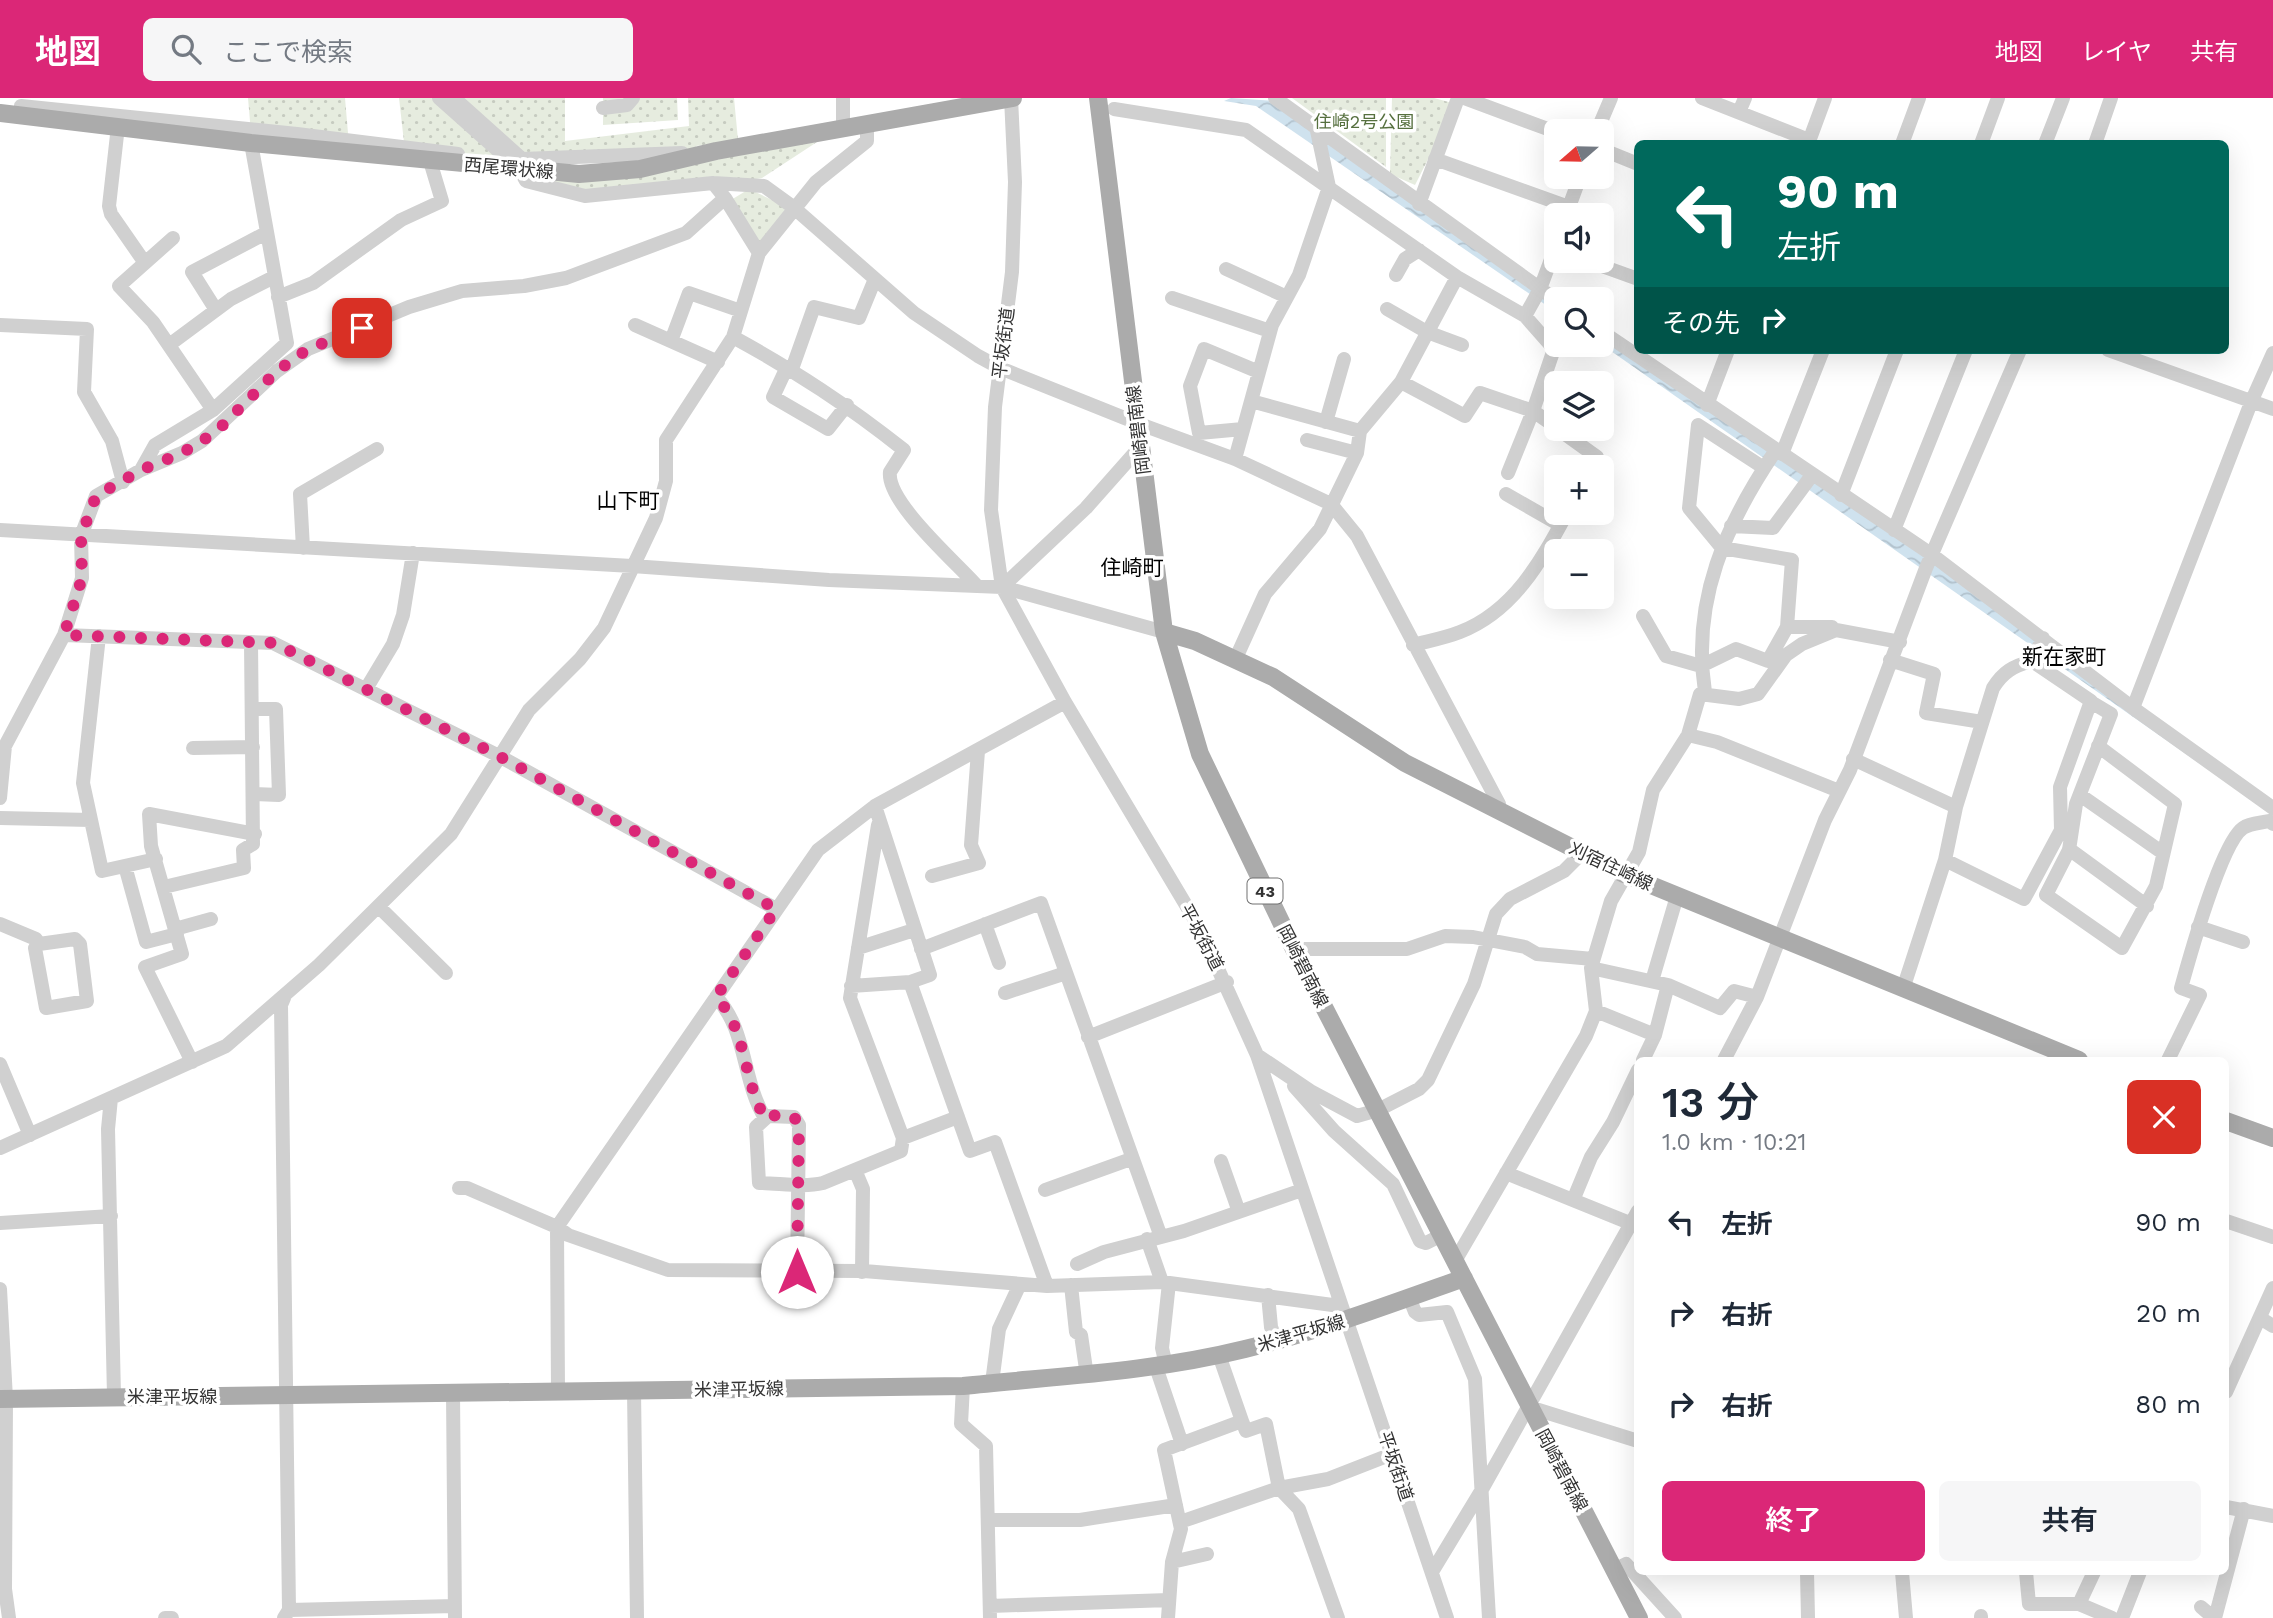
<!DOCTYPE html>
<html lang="ja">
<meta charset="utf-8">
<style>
body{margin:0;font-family:"Work Sans","Noto Sans JP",sans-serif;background:#f6f6f7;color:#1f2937;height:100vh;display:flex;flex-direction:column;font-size:26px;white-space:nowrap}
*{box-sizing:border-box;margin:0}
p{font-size:23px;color:#747a83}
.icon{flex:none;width:38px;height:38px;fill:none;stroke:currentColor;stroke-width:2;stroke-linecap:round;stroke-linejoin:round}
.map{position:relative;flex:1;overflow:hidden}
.panel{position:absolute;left:1634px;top:959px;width:595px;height:518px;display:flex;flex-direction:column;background:#fff;border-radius:10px;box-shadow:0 7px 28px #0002}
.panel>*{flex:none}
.hud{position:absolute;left:1634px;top:42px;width:595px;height:214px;border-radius:10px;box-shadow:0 7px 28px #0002;background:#00695c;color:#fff;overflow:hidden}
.needle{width:46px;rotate:250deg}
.controls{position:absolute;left:1544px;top:21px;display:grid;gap:14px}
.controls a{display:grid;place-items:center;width:70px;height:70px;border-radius:10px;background:#fff;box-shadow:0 7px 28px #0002;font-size:35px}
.pin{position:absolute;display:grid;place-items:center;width:60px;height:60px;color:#fff;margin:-30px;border-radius:14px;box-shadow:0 4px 10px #0006}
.me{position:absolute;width:77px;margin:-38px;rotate:0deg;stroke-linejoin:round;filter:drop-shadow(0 0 5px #0008)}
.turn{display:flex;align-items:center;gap:24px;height:147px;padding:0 28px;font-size:32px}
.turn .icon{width:91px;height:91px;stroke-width:2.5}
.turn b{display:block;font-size:49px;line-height:60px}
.then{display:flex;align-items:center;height:66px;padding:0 28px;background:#0003;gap:14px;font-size:26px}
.round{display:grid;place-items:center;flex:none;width:74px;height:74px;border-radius:10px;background:#f6f6f7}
.head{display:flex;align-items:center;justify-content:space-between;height:119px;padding:0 28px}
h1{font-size:42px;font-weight:600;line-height:52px}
.cta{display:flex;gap:14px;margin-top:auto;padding:14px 28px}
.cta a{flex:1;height:80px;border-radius:10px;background:#db2777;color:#fff;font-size:28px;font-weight:600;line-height:80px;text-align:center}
.cta a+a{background:#f6f6f7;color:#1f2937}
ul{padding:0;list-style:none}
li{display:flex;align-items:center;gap:21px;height:91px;padding:0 28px}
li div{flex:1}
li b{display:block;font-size:26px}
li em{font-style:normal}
header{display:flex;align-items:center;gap:42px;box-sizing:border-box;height:98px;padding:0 35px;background:#db2777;color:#fff}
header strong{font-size:33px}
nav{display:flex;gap:38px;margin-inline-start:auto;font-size:24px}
.search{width:490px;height:63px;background:#f6f6f7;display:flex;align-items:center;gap:18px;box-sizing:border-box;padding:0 24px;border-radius:10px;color:#747a83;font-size:26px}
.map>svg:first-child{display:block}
.park{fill:url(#park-dots)}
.water{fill:url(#water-waves)}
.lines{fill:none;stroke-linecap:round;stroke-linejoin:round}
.minor{stroke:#d0d0d0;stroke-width:14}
.major{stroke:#ababab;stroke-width:18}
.route{stroke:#db2777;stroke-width:12;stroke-dasharray:0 21.6}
.labels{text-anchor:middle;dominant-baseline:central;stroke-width:7;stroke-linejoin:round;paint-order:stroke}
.shield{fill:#fff;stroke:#707070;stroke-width:2}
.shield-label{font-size:16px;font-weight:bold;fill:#333}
.park-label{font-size:18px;fill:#56703f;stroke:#fff}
.street-label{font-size:18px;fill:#333;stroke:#fff}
.quarter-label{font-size:21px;fill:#000;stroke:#fff}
</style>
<header>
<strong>地図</strong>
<div class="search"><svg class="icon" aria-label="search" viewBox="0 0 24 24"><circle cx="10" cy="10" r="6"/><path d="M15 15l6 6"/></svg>ここで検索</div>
<nav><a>地図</a><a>レイヤ</a><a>共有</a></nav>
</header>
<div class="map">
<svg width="2273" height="1520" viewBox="0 0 2273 1520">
<defs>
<pattern id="park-dots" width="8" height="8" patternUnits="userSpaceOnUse" patternTransform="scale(1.75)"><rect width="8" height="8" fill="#e6ecdf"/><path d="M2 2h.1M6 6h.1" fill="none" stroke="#c6cbc0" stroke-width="1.8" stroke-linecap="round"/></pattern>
<pattern id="water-waves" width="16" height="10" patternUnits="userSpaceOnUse" patternTransform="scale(1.75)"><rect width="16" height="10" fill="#cfe2ee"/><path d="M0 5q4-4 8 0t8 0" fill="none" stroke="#b2c2cd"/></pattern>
</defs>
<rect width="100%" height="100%" fill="#fff"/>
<path class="park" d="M 248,0 L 345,0 L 348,35 L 345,45 L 251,35 Z
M 399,0 L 565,0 L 565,43 L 689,28 L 688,0 L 734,0 L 738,42 L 696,48 L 697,52 L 524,68 L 405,53 Z
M 603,0 L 677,0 L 678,22 L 603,27 Z
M 1292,0 L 1386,0 L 1386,69 Z
M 1392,0 L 1434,0 L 1456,6 L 1415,87 L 1390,76 Z
M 817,44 L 762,80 L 750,82 L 586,94 L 538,83 Z
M 749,91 L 787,109 L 759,149 L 731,102 Z"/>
<path class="water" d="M 1231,0 L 1275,3 L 1556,205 L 1556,214 L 1256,8 L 1224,3 Z
M 1601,237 L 1903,443 L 2273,713 L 2273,717 L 1601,246 Z"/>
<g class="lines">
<path class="minor" d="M 439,0 L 520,72 L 526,83 L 585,98 L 713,85 L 764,88 L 793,109 L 914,215 L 978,258 L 1000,270 L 1137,325 L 1235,361 L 1331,406 L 1357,438 L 1499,706 L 1498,711
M 454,0 L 522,61 L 682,55
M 1011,0 L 1015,84 L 1012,174 L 995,309 L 991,412 L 1002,489 L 1065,604 L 1199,829 L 1257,957 L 1447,1520
M 1275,0 L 1556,202
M 1464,0 L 1556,34
M 1702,0 L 1809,42
M 21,8 L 297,36 L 458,56
M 603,10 L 627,7 L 633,0
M 1114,11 L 1246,32 L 1457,179 L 1525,218 L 1554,251 L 1533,313 L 1556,329
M 1739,14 L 1745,0
M 118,28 L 109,108 L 111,116 L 145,165
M 843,29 L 843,0
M 1597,33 L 1611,0
M 1808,46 L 1825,0
M 1902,46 L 1919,0
M 1981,46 L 1998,0
M 2045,46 L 2063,0
M 2095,46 L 2111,0
M 1601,51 L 1638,66
M 1435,61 L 1569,109
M 725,100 L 759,155
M 1419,106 L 1458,0
M 1566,117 L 1580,79
M 173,140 L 119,188 L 153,224 L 213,312
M 1588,163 L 1638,181
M 1226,171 L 1287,199
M 1396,177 L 1405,161 L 1419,152
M 278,199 L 313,185 L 401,122 L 442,103 L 430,63
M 1172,200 L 1270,233
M 1387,211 L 1427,234 L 1462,247
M 216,212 L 192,174 L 266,135
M 1525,218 L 1540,191 L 1556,148
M 0,227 L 87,231 L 84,294 L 112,343 L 123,384
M 635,227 L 718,264
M 1601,233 L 1931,456 L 2133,610 L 2273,710
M 733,239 C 797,274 847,307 904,352 L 890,374 C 886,404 957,465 977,488
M 671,243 L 689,195 L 741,213
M 169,247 L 231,201 L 274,179
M 2108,252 L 2273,311
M 787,269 L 773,299 L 828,331 L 847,307
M 792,271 L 814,209 L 859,220 L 875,181
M 1401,284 L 1465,318 L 1480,295 L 1533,313 L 1508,375
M 1251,303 L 1360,333
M 1707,307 L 1728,252
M 1326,324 L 1344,261
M 1243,331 L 1199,335 L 1190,288 L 1204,251 L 1259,274
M 1558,331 L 1597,359 L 1592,369
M 1307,342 L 1357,355
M 1782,356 L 1823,252
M 1235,361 L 1272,227 L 1299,177 L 1329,89 L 1316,28
M 1764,370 L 1698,327 L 1689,410 L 1722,450 L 1792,462 L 1787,529
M 141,372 L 155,347 L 213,312 L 287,245 L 251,45
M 1506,396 L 1560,427
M 1841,397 L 1897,252
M 1731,428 L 1773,430 L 1812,377
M 0,432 L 632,468 L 829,482 L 1002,489 L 1164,534
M 1894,432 L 1966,252
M 303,450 L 300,396 L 377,351
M 1002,489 L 1086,410 L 1140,349
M 1643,518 L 1666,558 L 1701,568 L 1736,551 L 1768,563 L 1787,529 L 1832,529
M 64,537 L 273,545 L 499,658 L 776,811
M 1413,547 C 1428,543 1445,540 1460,534 C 1514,513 1541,463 1567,415
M 1236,560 L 1265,496 L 1320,431 L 1357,355 L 1360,333 L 1401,284 L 1457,179
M 1890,562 L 1934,576 L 1926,615 L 1982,624
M 366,591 L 393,546 L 403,517 L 413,455
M 1705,594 C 1691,502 1726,426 1776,352
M 2091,604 L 2111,616 L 2076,706 L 2069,752 L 2046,797 L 2122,850 L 2156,788 L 2175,706 L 2098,648
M 2133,610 L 2252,302 L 2273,255
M 252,611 L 276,611 L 279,697 L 254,696
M 1688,637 L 1717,644 L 1839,693
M 193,650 L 253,649
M 1853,661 L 1956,709
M 2080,697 L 2163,755
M 0,700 L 5,648 L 64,537 L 82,480 L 81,438 L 96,398 L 141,372 L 182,355 L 202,343 L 277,273 L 308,251 L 409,209 L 462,193 L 524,188 L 566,180 L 686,135 L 725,100 L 713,85
M 875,708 L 930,877 L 910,884 L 970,1053 L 995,1044 L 1047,1188
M 0,720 L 91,722 L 102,773 L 156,761
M 91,722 L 83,685 L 99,538
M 878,727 L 850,900 L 903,1040 L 958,1019
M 2069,751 L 2147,808
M 1945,762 L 2024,801 L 2061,732 L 2060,689 L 2091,603 L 2032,563
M 125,768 L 146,844 L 177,836
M 932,778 L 979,765 L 971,747 L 978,653
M 164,789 L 244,770 L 243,752 L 253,746 L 251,544
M 379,809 L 446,875
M 0,826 L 36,841 L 39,846 L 75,841 L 80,846 L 87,903 L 46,910 L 35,850 L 39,845
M 985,826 L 999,865
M 2198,829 L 2243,844
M 175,831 L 211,821
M 858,850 L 914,832
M 921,851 L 1041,805 L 1161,1139
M 1294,851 L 1407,851 L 1445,838 L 1473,839 L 1525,849 L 1537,856 L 1593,861
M 1591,870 L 1668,887 L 1655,937 L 1643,962
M 1652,883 L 1677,798
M 1668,887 L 1720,910 L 1734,893 L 1757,899
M 851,888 L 910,884
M 1903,891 L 1945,762 L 1956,709 L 1993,590 C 2003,574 2013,568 2032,563 L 2043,540
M 1005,895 L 1066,875
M 716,899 C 747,931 742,983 765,1020
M 284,900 L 281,907 L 289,1512 L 284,1520
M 1596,913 L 1655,937
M 1088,939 L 1227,884
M 1257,957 L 1312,994 L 1357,1018 L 1378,1012 L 1419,991 L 1428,982 L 1474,886 L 1496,816 L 1510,801 L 1564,773 L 1582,755
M 1724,962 L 1757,899 L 1825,722 L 1850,672 L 1926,470 L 2020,252
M 2168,962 L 2200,897 L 2181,890 C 2189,861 2221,745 2243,730 C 2250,725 2261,725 2269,723 L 2273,726
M 192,964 L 145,869 L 182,856 L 151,748 L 149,716 L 255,736
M 0,966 L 30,1037
M 1294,988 L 1334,1033 L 1393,1086 L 1420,1143 L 1426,1145 L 1442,1137
M 111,1000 L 108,1031 L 114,1298
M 0,1050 L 226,948 L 319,867 L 451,736 L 529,612 L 580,561 L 604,530 L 656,420 L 666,383 L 666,342 L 733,239 L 759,155 L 816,84 L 867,43 L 867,27
M 1221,1063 L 1239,1114
M 855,1072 L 863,1091 L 862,1174
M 1506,1075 L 1637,1128
M 459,1090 L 467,1090 L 557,1129 L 568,1137 L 668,1172 L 864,1173 L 1047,1188 L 1162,1184 L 1340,1208
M 1045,1092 L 1131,1061
M 1574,1100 L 1591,1059 L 1613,1024 L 1638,972
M 2226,1123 L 2273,1139
M 0,1125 L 111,1118
M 1147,1141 L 1162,1184
M 1455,1163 L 1586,938 L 1596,913 L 1591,870 L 1611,803 L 1639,754 L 1653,692 L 1688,637 L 1700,596 L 1739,601 L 1758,596 L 1786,557 L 1802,546 L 1836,532 L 1900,544
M 1077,1166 L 1104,1154 L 1184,1133 L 1302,1092
M 797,1174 L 799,1027 L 794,1019 L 768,1018 L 756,1029 L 759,1085 C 779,1085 803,1090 823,1085 L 901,1053 L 903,1040
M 1071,1187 L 1076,1234 L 1081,1237 L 1087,1278
M 0,1191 L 6,1301 L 5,1491 L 9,1520
M 1268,1197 L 1271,1229 L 1276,1242
M 1409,1199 L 1415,1214 L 1419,1217 L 1447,1214 L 1475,1281 L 1489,1520
M 2260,1220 L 2273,1228
M 1166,1267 L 1162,1250 L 1169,1185
M 1156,1269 L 1182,1346
M 992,1285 L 999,1231 L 1020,1186
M 963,1288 L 961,1326 L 986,1348 L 990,1520
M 634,1292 L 637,1520
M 558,1293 L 557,1129 L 818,752 L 875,708 L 1065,604
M 2226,1294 L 2273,1190
M 453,1295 L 455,1520
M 1529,1309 L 1638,1343
M 1242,1323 L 1246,1333 L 1266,1326 L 1279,1390 L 1299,1411 L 1338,1520
M 2226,1409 L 2273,1418
M 988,1422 L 1080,1422 L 1176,1407
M 1180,1424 L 1279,1390 L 1328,1381 L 1392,1356
M 1172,1464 L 1207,1456
M 1614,1472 L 1626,1466 L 1675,1520
M 1432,1474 L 1481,1393 L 1638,1113
M 1807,1474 L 1808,1520
M 1902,1474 L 1906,1520
M 2026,1474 L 2029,1506 L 2079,1506 L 2112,1520
M 2079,1506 L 2094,1474
M 990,1508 L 1169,1502
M 2201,1509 L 2214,1520
M 289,1512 L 455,1508
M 165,1520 L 172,1520
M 1168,1520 L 1172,1464 L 1181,1431 L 1164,1352 L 1242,1323 L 1219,1257
M 1981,1520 L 1981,1518
M 2122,1520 L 2140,1474
M 2215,1520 L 2244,1411"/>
<path class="major" d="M 1098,0 L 1164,534 L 1200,656 L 1294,851 L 1639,1520
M 0,15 L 251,45 L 579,76 L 640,71 L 716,53 L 1013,0
M 1164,534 L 1195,543 L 1273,579 L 1405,665 L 1624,776 L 2079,962
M 2226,1023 L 2273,1040
M 0,1301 L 963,1288 C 1058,1278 1152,1274 1245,1251 C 1319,1233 1391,1206 1464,1180"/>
</g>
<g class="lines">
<path class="route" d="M 362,230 L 308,251 L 277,273 L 220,330 L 202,343 L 182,355 L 141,372 L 96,398 L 81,438 L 82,480 L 64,537 L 274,545 L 499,658 L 776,811 L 716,899 C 747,931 743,983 765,1020 L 768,1017 L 794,1019 L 799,1027 L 797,1174"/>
</g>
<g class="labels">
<rect class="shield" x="1247.5" y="780.5" width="35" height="25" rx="5"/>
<g class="shield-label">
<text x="1265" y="793">43</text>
</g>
<g class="park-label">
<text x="1364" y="23">住崎2号公園</text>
</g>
<g class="street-label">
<text transform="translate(509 70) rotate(5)">西尾環状線</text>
<text transform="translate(1003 245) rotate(-83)">平坂街道</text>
<text transform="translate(1138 332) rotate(-97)">岡崎碧南線</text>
<text transform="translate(1611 768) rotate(25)">刈宿住崎線</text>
<text transform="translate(1202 839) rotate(62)">平坂街道</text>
<text transform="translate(1303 868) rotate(63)">岡崎碧南線</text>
<text transform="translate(1301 1235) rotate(-16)">米津平坂線</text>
<text transform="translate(739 1291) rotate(-1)">米津平坂線</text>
<text x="172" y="1298">米津平坂線</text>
<text transform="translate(1396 1368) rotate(71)">平坂街道</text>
<text transform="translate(1562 1372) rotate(62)">岡崎碧南線</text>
</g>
<g class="quarter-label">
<text x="628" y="402">山下町</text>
<text x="1132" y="469">住崎町</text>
<text x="2064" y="558">新在家町</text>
</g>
</g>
</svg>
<div class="controls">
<a><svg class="needle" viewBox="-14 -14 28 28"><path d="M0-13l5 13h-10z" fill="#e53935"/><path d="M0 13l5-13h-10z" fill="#747a83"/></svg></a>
<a><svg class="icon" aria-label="sound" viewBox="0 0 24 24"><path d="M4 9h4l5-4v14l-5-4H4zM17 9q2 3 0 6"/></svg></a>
<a><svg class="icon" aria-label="search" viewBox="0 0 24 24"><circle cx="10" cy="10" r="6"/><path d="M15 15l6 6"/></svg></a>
<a><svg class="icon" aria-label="layers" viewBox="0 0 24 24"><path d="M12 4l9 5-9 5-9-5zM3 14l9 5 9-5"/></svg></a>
<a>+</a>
<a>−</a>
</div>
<div class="pin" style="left:362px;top:230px;background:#d93025"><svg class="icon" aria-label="arrive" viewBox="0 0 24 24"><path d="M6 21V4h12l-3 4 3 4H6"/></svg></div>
<svg class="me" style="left:797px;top:1174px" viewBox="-20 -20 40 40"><circle r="19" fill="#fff"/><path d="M0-13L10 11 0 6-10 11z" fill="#db2777"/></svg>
<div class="hud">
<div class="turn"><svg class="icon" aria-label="left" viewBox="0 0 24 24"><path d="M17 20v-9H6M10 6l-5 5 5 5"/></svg><div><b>90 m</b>左折</div></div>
<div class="then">その先<svg class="icon" aria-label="right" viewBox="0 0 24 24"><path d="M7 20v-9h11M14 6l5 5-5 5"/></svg></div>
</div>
<section class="panel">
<div class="head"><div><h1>13 分</h1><p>1.0 km · 10:21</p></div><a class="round" style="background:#d93025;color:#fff"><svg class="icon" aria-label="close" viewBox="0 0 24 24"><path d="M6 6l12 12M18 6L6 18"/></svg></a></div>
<ul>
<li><svg class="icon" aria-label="left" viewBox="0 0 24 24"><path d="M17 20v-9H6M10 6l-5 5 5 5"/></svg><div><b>左折</b></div><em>90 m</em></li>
<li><svg class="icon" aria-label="right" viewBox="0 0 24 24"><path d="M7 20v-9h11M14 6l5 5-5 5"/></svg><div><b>右折</b></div><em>20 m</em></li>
<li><svg class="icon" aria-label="right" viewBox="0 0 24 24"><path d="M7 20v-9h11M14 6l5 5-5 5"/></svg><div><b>右折</b></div><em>80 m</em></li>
</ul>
<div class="cta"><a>終了</a><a>共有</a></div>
</section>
</div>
